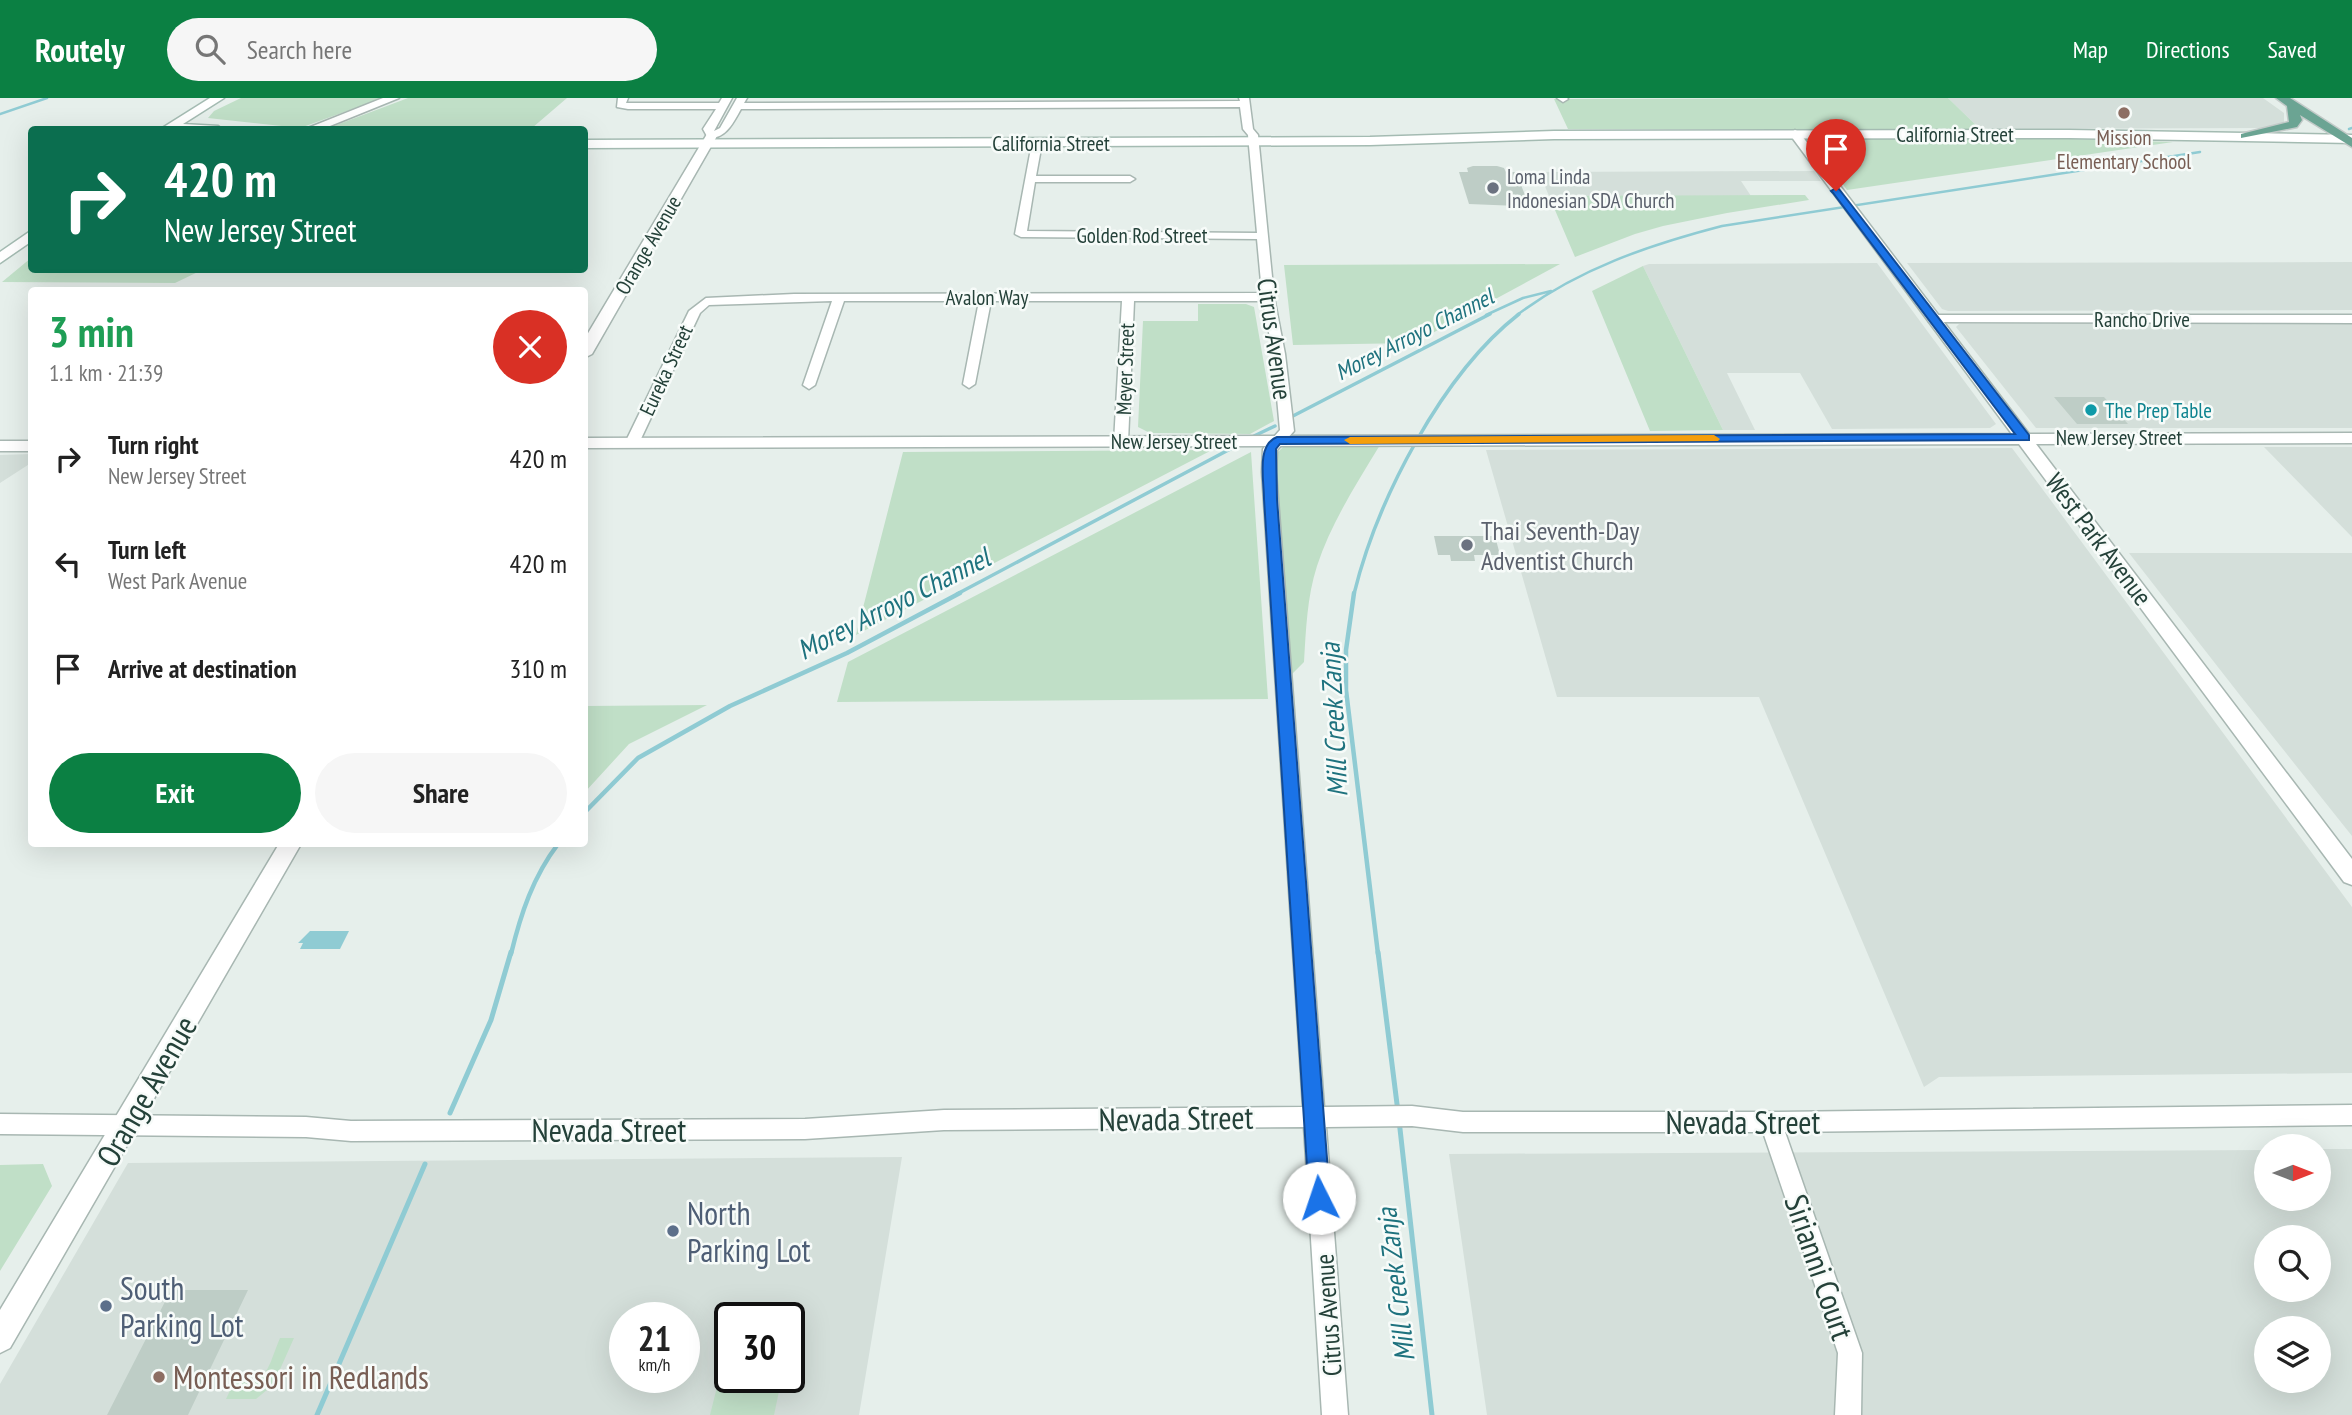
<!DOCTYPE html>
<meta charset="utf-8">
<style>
body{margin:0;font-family:"PT Sans Narrow",sans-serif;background:#f6f6f6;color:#222;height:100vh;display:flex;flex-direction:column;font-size:26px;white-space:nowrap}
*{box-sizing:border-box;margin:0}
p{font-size:23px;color:#767676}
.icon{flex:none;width:38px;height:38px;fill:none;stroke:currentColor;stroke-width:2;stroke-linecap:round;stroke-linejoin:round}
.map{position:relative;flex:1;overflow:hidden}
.drawer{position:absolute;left:28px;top:189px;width:560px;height:560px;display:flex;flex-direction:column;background:#fff;border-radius:7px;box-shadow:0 7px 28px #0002}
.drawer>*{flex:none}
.banner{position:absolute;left:28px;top:28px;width:560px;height:147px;border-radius:7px;box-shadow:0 7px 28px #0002;background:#0b6e4f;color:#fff;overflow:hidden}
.needle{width:46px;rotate:90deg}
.fabs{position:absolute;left:2254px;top:1036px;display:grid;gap:14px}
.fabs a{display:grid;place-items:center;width:77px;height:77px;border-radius:50%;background:#fff;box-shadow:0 7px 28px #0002;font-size:35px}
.speed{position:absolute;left:609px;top:1204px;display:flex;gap:14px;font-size:35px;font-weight:700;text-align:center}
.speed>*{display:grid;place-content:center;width:91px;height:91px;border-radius:50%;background:#fff;box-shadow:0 7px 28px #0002;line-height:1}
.speed small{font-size:18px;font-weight:400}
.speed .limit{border:4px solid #111;border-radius:10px;background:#fff;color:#111}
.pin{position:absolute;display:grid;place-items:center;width:60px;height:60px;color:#fff;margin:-72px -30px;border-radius:50% 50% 50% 0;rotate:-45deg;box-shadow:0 0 7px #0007}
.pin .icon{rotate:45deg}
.me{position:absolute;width:77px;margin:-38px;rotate:356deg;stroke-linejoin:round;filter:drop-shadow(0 0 5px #0008)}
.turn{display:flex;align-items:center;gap:24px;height:147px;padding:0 21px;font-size:32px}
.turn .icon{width:91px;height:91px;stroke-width:2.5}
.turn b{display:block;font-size:49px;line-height:60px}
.round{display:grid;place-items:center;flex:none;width:74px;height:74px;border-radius:37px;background:#f6f6f6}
.headline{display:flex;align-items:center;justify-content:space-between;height:119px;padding:0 21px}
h1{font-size:42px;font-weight:700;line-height:52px;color:#1e9e55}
.primary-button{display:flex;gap:14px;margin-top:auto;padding:14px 21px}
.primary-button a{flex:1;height:80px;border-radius:42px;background:#0b8043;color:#fff;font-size:28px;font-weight:700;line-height:80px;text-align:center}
.primary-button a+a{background:#f6f6f6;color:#222}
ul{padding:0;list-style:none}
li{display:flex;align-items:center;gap:21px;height:105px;padding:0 21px}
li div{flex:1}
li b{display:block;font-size:26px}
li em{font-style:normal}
header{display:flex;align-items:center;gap:42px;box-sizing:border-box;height:98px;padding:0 35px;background:#0b8043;color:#fff}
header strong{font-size:33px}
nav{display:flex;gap:38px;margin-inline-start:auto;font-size:24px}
.search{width:490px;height:63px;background:#f6f6f6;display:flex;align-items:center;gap:18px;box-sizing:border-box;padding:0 24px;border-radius:38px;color:#767676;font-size:26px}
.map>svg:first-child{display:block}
.built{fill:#d4dfda;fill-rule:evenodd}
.green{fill:#c0dfc7}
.water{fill:#8fcbd3}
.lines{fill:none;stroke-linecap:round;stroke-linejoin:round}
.stream-far3{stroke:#8fcbd3;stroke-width:2.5}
.stream-far2{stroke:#8fcbd3;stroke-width:3.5}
.stream-far1{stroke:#8fcbd3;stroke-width:4.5}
.stream{stroke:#8fcbd3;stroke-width:5}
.building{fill:#becdc6}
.minor-casing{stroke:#a8b7b2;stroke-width:3}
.tertiary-casing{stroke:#a8b7b2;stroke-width:3}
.secondary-casing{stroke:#a4bbb2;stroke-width:3}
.primary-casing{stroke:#c2cac8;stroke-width:3}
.minor{fill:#fff;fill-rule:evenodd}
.tertiary{fill:#fff;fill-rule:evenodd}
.secondary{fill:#fff;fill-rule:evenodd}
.primary{fill:#6ba493;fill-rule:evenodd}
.route{fill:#1a73e8;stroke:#114b97;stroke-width:2}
.slow{fill:#f59e0b}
.education-dot{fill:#8d6e63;stroke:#f7fbf9;stroke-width:2.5}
.worship-dot{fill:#6b7280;stroke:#f7fbf9;stroke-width:2.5}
.culture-dot{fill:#0f9aa8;stroke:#f7fbf9;stroke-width:2.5}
.service-dot{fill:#5c6f8a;stroke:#f7fbf9;stroke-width:2.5}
.labels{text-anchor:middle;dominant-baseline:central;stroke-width:5;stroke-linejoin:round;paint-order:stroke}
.far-street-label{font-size:21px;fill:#244139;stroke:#f7fbf9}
.far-education-label{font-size:21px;fill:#785e54;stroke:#f7fbf9}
.far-worship-label{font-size:21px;fill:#5b616d;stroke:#f7fbf9;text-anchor:start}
.far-culture-label{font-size:21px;fill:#0d838f;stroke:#f7fbf9;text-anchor:start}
.far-water-label{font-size:23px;font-style:italic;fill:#1e727e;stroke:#f7fbf9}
.street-label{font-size:26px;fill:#244139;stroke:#f7fbf9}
.worship-label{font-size:26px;fill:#5b616d;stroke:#f7fbf9;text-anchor:start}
.water-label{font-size:28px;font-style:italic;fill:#1e727e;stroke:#f7fbf9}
.near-street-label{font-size:32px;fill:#244139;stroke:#f7fbf9}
.near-service-label{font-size:32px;fill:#4e5e75;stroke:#f7fbf9;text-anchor:start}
.near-education-label{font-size:32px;fill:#785e54;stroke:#f7fbf9;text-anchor:start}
</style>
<header>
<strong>Routely</strong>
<div class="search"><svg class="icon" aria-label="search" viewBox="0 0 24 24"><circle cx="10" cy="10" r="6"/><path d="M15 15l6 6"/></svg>Search here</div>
<nav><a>Map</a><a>Directions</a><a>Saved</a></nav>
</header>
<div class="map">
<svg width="2352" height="1317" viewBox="0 0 2352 1317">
<rect width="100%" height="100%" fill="#e6efeb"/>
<path class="built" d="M 1948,0 L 2263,0 L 2284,15 L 2284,25 L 2264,30 L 1980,31 Z
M 1814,73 L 1821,83 L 1741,83 L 1751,98 L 1549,98 L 1539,74 Z
M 2352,164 L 2352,212 L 1948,213 L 1942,211 L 1907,165 Z
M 1877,165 L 1996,326 L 1990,330 L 1832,331 L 1800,275 L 1727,275 L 1755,332 L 1723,332 L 1643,168 L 1649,166 Z
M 2352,225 L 2352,330 L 2036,330 L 1956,229 L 1959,226 Z
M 2264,349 L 2352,349 L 2352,439 Z
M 2012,350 L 2352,809 L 2352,975 L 1939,979 L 1924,989 L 1759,599 L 1557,599 L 1486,352 Z
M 31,356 L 31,365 L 0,385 L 0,357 Z
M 2129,455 L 2352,455 L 2352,738 L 2239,596 Z
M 2319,1051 L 2352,1051 L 2352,1317 L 1487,1317 L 1449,1056 L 2266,1052 L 2266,1101 L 2319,1101 ZM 2266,1139 L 2319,1139 L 2319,1192 L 2266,1192 ZM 2266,1230 L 2319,1230 L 2319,1283 L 2266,1283 Z
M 902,1059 L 859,1317 L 0,1317 L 0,1286 L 128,1065 ZM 625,1220 L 684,1220 L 684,1279 L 625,1279 ZM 730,1220 L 789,1220 L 789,1279 L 730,1279 Z"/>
<path class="green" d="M 241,0 L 383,0 L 300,30 L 208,20 L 214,13 Z
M 408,0 L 567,0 L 532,30 L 326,31 Z
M 1948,0 L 1980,31 L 1568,31 L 1554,1 Z
M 2037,40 L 2173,44 L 1847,92 L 1812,44 L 1814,41 Z
M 1805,97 L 1809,102 L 1727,115 L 1663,128 L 1635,136 L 1575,159 L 1549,98 Z
M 31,160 L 32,172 L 202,172 L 175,185 L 2,184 Z
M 1560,166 L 1414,245 L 1293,247 L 1284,167 Z
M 1643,168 L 1723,332 L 1650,333 L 1592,193 Z
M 1198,206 L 1246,206 L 1254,209 L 1274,323 L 1250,336 L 1150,335 L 1138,329 L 1143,223 L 1198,223 Z
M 1380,347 C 1357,385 1331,425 1317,468 C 1307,499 1306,532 1304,564 L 1289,579 L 1275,357 L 1284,348 Z
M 1212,352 L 856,537 L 903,354 Z
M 1251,354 L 1268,601 L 837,604 L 848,564 Z
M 707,607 L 629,646 L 585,694 L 585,608 Z
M 43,1066 L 52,1088 L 0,1173 L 0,1067 Z
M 280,1240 L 294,1240 L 273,1287 L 256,1301 L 226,1301 L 234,1284 C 270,1285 267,1270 280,1240 Z
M 720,1277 L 782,1279 L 774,1317 L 710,1317 Z"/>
<path class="water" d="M 310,833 L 349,833 L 340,851 L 300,851 L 303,845 L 298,845 Z"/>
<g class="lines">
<path class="stream-far3" d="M 0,16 L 47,0
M 2349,31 L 2352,30
M 1486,217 L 1523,200 L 1551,193
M 1517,217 C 1578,171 1649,147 1722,128 L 2200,54"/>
<path class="stream-far2" d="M 1291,319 L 1490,216
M 1254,338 L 1275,328
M 957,496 L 1234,349
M 1354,496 C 1377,402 1442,276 1519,216"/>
<path class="stream-far1" d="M 1354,495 L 1346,552 L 1346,592 L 1378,856
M 584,715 L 638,660 L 730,608 L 847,555 L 960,495
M 511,856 C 521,815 533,779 558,746"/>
<path class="stream" d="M 1378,854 L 1398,1014
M 450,1015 L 491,922 L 511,854
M 1399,1022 L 1432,1317
M 317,1317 L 425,1066"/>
</g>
<path class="building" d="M 1473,68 L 1497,68 L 1504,70 L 1506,74 L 1516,74 L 1528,105 L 1518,108 L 1469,106 L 1459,74 L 1468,74 L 1467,70 Z
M 2054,299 L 2104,299 L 2128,326 L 2077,326 Z
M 1434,438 L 1495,438 L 1500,457 L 1474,457 L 1475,463 L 1451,463 L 1450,457 L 1438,457 Z
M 171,1192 L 248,1192 L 188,1317 L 107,1317 Z"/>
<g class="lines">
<g class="minor-casing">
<path id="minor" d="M 618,0 L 628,0 L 626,5 L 719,5 L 722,0 L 732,0 L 714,33 L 720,30 L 737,0 L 747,0 L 744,5 L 1240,3 L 1239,0 L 1249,0 L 1253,31 L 1258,37 L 1274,199 L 1285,256 L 1294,333 L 1277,352 L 1276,374 L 1324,1009 L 1412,1008 L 1463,1014 L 1771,1014 L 2352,1007 L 2352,1027 L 1785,1034 L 1862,1255 L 1861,1317 L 1835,1317 L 1838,1255 L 1763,1034 L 1463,1034 L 1412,1028 L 1326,1029 L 1348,1317 L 1322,1317 L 1304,1029 L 944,1032 L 805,1041 L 351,1043 L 306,1039 L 0,1036 L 0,1016 L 306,1019 L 351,1023 L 805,1021 L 944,1012 L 1303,1009 L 1262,374 L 1263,351 L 1280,332 L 1273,256 L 1263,203 L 1134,203 L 1128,344 L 1121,348 L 1114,344 L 1122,203 L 991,203 L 975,286 L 969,290 L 963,286 L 979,203 L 844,203 L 815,287 L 809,291 L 803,287 L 832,203 L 709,207 L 700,215 L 639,345 L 632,349 L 625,345 L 689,213 L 706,200 L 794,196 L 1262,195 L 1257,141 L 1021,139 L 1015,136 L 1032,45 L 1037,42 L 1042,45 L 1036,78 L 1130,78 L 1135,81 L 1130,84 L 1035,84 L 1027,133 L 1257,135 L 1248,37 L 1243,31 L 1240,9 L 741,11 C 733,25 726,41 708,40 L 703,31 L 716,11 L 628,11 L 617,9 Z
M 1557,0 L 1567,0 L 1568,1 L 1563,4 Z
M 1933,217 L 2352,217 L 2352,225 L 1929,224 L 1929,218 Z"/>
</g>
<g class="tertiary-casing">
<path id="tertiary" d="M 383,0 L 399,0 L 320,32 L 303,32 Z
M 1795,32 L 1799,34 L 2029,336 L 2352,335 L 2352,345 L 2036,346 L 2352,761 L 2352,787 L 2344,784 L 2019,346 L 584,350 L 584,340 L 2012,336 L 1791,38 L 1789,36 Z
M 707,36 L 717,38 L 592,256 L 584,260 L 584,242 Z
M 0,343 L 32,343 L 32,353 L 0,353 Z
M 279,746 L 301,746 L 10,1250 L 0,1255 L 0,1212 Z"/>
</g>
<g class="secondary-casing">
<path id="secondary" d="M 210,0 L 224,0 L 183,26 L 218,28 L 223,32 L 159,32 Z
M 2069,32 L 2352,37 L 2352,45 L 2069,40 L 1554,41 L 1370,47 L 584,50 L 584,42 L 1370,39 L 1554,33 Z
M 32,132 L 32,143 L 0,165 L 0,154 Z"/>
</g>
<g class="primary-casing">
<path id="primary" d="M 2276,0 L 2290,0 L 2352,40 L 2352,49 L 2300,17 L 2302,22 L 2297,29 L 2241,40 L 2241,36 L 2289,24 L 2287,8 Z"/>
</g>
<use href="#minor" class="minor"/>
<use href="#tertiary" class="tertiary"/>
<use href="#secondary" class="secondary"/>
<use href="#primary" class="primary"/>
</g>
<path class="route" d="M 1836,90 L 1839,91 L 2029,337 L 2029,342 L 1280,346 L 1276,351 L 1277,401 L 1330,1100 L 1327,1107 L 1319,1110 L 1312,1107 L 1309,1100 L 1264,401 C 1264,382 1256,347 1277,339 L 2015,336 L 1833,95 L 1831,93 Z"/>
<path class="slow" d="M 1714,337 L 1720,341 L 1718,343 L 1350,346 L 1344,342 L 1350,339 Z"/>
<g class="education-dot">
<circle cx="2124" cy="15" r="7"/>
<circle cx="159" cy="1279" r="7"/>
</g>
<g class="worship-dot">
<circle cx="1493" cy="90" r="7"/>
<circle cx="1467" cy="447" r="7"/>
</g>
<circle class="culture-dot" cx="2091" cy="312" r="7"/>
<g class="service-dot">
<circle cx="673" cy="1133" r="7"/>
<circle cx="106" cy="1208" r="7"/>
</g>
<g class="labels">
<g class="far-street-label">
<text x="1955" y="36">California Street</text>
<text x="1051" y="45">California Street</text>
<text x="1142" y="137">Golden Rod Street</text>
<text transform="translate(648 147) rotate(-60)">Orange Avenue</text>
<text x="987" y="199">Avalon Way</text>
<text x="2142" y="221">Rancho Drive</text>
<text transform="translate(1125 271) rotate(-88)">Meyer Street</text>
<text transform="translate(666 272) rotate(-65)">Eureka Street</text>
<text x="2119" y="339">New Jersey Street</text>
<text x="1174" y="343">New Jersey Street</text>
</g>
<g class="far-education-label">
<text x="2124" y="39">Mission<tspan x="2124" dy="24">Elementary School</tspan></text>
</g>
<g class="far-worship-label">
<text x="1507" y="78">Loma Linda<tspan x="1507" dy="24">Indonesian SDA Church</tspan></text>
</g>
<g class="far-culture-label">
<text x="2105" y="312">The Prep Table</text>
</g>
<g class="far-water-label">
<text transform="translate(1414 236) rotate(-27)">Morey Arroyo Channel</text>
</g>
<g class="street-label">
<text transform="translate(1275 241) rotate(82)">Citrus Avenue</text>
<text transform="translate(2099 441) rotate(53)">West Park Avenue</text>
<text transform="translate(1328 1217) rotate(-94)">Citrus Avenue</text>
</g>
<g class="worship-label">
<text x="1481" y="432">Thai Seventh-Day<tspan x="1481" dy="30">Adventist Church</tspan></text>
</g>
<g class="water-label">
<text transform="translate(893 505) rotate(-27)">Morey Arroyo Channel</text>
<text transform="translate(1333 622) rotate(-93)">Mill Creek Zanja</text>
<text transform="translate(1395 1187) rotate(-97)">Mill Creek Zanja</text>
</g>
<g class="near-street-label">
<text transform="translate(146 993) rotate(-60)">Orange Avenue</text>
<text transform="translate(1176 1020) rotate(-1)">Nevada Street</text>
<text x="1743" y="1024">Nevada Street</text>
<text x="609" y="1032">Nevada Street</text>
<text transform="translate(1820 1169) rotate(71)">Sirianni Court</text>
</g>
<g class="near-service-label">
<text x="687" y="1115">North<tspan x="687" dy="37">Parking Lot</tspan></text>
<text x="120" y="1190">South<tspan x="120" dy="37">Parking Lot</tspan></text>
</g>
<g class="near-education-label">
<text x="173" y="1279">Montessori in Redlands</text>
</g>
</g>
</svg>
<div class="fabs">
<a><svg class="needle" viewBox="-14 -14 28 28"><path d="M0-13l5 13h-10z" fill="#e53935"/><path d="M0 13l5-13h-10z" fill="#767676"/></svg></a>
<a><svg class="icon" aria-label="search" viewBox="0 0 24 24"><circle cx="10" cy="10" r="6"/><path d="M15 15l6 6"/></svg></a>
<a><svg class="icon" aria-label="layers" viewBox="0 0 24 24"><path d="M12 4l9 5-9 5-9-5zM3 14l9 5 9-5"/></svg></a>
</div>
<div class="speed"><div>21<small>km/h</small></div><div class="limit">30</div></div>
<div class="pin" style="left:1836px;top:93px;background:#d93025"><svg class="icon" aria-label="arrive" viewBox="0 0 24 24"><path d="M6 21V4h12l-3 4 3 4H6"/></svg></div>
<svg class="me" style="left:1319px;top:1100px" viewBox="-20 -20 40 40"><circle r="19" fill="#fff"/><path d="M0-13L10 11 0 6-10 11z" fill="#1a73e8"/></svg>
<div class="banner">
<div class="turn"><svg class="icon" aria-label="right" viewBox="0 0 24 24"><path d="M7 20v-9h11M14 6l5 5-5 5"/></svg><div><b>420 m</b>New Jersey Street</div></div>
</div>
<section class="drawer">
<div class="headline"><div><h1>3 min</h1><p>1.1 km · 21:39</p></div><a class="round" style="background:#d93025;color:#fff"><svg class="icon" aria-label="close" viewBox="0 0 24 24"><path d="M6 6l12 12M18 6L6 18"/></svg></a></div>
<ul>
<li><svg class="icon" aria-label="right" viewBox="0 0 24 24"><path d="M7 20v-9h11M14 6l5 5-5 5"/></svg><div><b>Turn right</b><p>New Jersey Street</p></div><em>420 m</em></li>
<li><svg class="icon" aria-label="left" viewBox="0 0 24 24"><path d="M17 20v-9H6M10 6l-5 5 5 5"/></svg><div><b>Turn left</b><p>West Park Avenue</p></div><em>420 m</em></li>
<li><svg class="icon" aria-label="arrive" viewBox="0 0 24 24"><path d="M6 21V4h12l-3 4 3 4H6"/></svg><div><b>Arrive at destination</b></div><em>310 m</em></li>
</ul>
<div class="primary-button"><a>Exit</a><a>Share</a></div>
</section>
</div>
